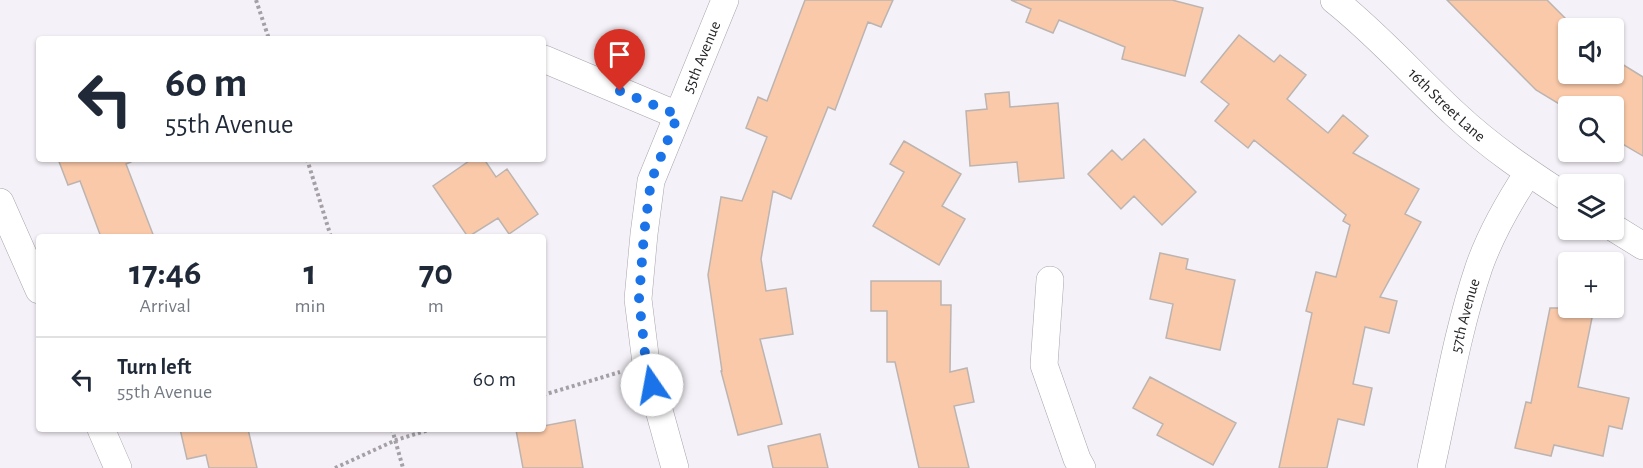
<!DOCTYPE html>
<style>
body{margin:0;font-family:"Alegreya Sans",sans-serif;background:#f2f2f3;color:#1f2937;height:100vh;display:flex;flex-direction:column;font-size:22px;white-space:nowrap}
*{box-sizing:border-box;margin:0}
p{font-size:20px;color:#747a83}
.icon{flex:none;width:33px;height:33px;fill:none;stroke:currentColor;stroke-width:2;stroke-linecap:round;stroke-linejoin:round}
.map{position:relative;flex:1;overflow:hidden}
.sheet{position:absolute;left:36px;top:234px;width:510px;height:198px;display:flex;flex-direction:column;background:#fff;border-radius:6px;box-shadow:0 2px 4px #0004}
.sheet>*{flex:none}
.hud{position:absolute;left:36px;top:36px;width:510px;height:126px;border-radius:6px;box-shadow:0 2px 4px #0004;background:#fff;color:#1f2937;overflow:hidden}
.tools{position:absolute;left:1558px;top:18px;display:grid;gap:12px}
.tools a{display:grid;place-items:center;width:66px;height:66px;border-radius:6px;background:#fff;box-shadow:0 2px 4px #0004;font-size:30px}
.pin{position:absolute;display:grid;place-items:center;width:51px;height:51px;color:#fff;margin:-62px -26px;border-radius:50% 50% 50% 0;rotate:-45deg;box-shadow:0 0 6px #0007}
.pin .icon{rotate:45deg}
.me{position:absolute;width:66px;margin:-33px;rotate:348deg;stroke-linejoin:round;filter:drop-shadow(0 0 4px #0008)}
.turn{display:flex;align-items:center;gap:21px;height:126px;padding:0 30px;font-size:27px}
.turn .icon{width:78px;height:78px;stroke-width:2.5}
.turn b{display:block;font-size:42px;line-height:51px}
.eta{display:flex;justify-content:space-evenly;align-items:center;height:102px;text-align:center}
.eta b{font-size:36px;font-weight:700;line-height:42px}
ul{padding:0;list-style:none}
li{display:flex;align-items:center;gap:18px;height:84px;padding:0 30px;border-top:2px solid #e0e1e3}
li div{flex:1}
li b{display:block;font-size:22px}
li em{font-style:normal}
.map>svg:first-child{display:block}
.building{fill:#fac9a9;stroke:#bcb4b0;stroke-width:1.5}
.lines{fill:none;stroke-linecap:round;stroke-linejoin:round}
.minor-casing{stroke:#a8a4ab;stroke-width:28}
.path{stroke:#a4a0a6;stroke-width:4;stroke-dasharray:3 3;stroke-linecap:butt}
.minor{stroke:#fff;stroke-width:27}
.route{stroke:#1a73e8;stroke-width:10;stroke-dasharray:0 18}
.labels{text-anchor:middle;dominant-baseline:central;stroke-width:5;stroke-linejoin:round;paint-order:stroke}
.street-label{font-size:16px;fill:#252326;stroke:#fff}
</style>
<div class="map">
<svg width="1643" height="468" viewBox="0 0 1643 468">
<rect width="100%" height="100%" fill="#f5f1f8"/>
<path class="building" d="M 805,0 L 893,0 L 881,27 L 868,22 L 835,110 L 828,107 L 791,199 L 773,191 L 761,259 L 766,291 L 786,288 L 793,334 L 760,339 L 782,424 L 738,435 L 721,371 L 722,371 L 708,275 L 721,197 L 742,201 L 767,137 L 746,128 L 758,97 L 767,101 Z
M 1011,0 L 1172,0 L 1203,8 L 1185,76 L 1122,59 L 1125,47 L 1059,20 L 1053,33 L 1026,22 L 1031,9 Z
M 1447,0 L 1547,0 L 1567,20 L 1560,27 L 1569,32 L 1569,74 L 1614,74 L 1614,59 L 1643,77 L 1643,156 L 1614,139 L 1614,106 L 1569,106 L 1569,110 L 1536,90 Z
M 1239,35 L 1274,62 L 1280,55 L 1306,75 L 1287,99 L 1328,133 L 1343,115 L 1368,136 L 1353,153 L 1419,189 L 1405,214 L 1421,222 L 1380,297 L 1397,301 L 1389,333 L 1365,327 L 1353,384 L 1372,388 L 1364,425 L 1338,419 L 1327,468 L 1279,468 L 1312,313 L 1306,311 L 1316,272 L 1336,277 L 1350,225 L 1343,221 L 1346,215 L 1254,140 L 1248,148 L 1215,121 L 1229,104 L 1201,82 Z
M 1009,92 L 1010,107 L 1058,103 L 1064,178 L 1019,182 L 1017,162 L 970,166 L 966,111 L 987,109 L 985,94 Z
M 1144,139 L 1196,192 L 1162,225 L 1134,196 L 1121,209 L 1088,174 L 1112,150 L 1122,160 Z
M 904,141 L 961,174 L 942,206 L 965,219 L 939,265 L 873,226 L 904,172 L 890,164 Z
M 58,159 L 131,159 L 131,162 L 126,164 L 154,237 L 101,237 L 80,181 L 68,185 Z
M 472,159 L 484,159 L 496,177 L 507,169 L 538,214 L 509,234 L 498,218 L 468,237 L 433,186 Z
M 1160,253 L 1188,259 L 1186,269 L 1235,280 L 1220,350 L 1166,338 L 1173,304 L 1150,299 Z
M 871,281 L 941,281 L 941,305 L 951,305 L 950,372 L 967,368 L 974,402 L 954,406 L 969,468 L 919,468 L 895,362 L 887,362 L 887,311 L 871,311 Z
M 1550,308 L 1594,308 L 1578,387 L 1629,398 L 1622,429 L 1609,426 L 1603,456 L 1554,445 L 1551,456 L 1515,448 L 1526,402 L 1531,403 Z
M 1150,377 L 1236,423 L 1213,465 L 1157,435 L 1163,424 L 1133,408 Z
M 575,420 L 583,468 L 523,468 L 516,430 L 543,429 L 543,426 Z
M 180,429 L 248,429 L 257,468 L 209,468 L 206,455 L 187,459 Z
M 820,434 L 828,468 L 773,468 L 768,446 Z"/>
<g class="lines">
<g class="minor-casing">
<g id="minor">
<path id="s1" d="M 1334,0 C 1377,34 1414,76 1455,114 C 1490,147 1529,173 1569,199"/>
<path d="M 544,59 L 677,115"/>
<path d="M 0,202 L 39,290"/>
<path d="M 1614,228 L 1643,246"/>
<path d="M 1050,280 L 1044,365 L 1077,459 L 1082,468"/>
<path d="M 101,429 L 118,468"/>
<path id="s2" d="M 675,468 L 646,363 L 638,299 L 644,234 L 651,181 L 725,0"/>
<path id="s3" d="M 1431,468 C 1446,401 1457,332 1479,267 C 1491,233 1509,202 1528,173"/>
</g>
</g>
<path class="path" d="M 256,0 L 269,39
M 307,159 L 331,237
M 543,395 L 620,372
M 392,429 L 403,468
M 335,468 L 396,440 L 432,429"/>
<use href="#minor" class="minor"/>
</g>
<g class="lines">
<path class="route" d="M 620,91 L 678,115 L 651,181 L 644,234 L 639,299 L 646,363 L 652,385"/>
</g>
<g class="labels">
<g class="street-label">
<text stroke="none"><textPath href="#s2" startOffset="426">55th Avenue</textPath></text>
<text stroke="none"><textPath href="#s1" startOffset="154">16th Street Lane</textPath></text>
<text stroke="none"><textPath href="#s3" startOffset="156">57th Avenue</textPath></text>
</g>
</g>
</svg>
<div class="tools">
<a><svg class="icon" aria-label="sound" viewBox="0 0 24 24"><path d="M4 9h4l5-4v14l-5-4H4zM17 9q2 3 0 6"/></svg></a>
<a><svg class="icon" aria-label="search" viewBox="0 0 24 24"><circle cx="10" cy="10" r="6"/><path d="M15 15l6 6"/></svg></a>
<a><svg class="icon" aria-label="layers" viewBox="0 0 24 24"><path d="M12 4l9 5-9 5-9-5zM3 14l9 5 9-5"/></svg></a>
<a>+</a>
</div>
<div class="pin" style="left:620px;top:91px;background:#d93025"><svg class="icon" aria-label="arrive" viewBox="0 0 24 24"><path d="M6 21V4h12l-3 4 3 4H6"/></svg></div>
<svg class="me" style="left:652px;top:385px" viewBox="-20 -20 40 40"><circle r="19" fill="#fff"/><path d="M0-13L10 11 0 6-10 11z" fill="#1a73e8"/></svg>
<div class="hud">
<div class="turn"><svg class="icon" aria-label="left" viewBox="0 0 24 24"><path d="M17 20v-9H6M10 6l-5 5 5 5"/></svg><div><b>60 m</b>55th Avenue</div></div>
</div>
<section class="sheet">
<div class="eta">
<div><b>17:46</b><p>Arrival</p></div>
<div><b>1</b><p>min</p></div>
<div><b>70</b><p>m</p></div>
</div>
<ul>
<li><svg class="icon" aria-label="left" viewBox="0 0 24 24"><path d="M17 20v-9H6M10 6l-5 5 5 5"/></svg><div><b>Turn left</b><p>55th Avenue</p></div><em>60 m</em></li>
</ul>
</section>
</div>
